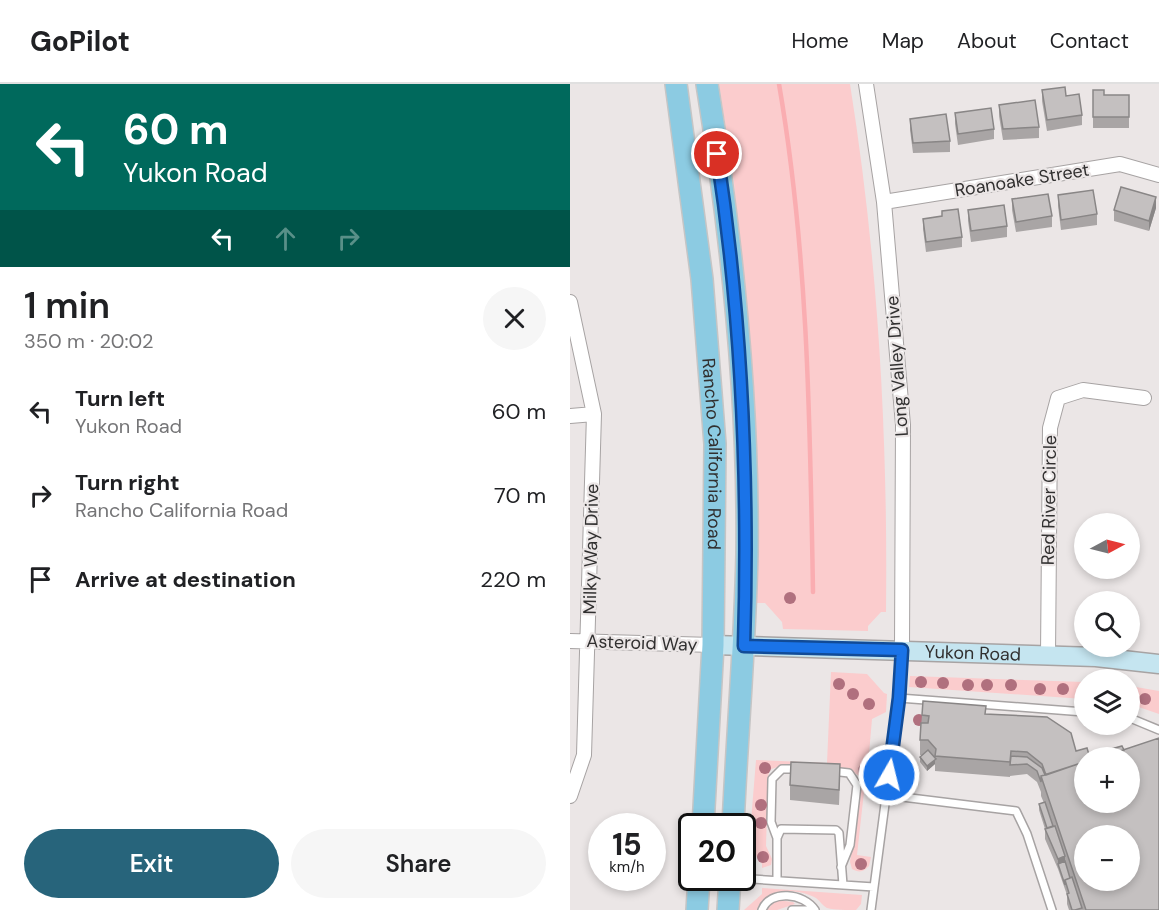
<!DOCTYPE html>
<meta charset="utf-8">
<style>
body{margin:0;font-family:"DM Sans",sans-serif;background:#f6f6f6;color:#202124;height:100vh;display:flex;flex-direction:column;font-size:22px;white-space:nowrap}
*{box-sizing:border-box;margin:0}
p{font-size:20px;color:#757577}
.icon{flex:none;width:33px;height:33px;fill:none;stroke:currentColor;stroke-width:2;stroke-linecap:round;stroke-linejoin:round}
.map{position:relative;flex:1;overflow:hidden}
.sheet{display:flex;flex-direction:column;background:#fff;width:570px}
.sheet>*{flex:none}
.top-card{background:#00695c;color:#fff;overflow:hidden}
.needle{width:39px;rotate:83deg}
.controls{position:absolute;left:504px;top:429px;display:grid;gap:12px}
.controls a{display:grid;place-items:center;width:66px;height:66px;border-radius:50%;background:#fff;box-shadow:0 3px 9px #0003;font-size:30px}
.speed{position:absolute;left:18px;top:729px;display:flex;gap:12px;font-size:30px;font-weight:700;text-align:center}
.speed>*{display:grid;place-content:center;width:78px;height:78px;border-radius:50%;background:#fff;box-shadow:0 3px 9px #0003;line-height:1}
.speed small{font-size:15px;font-weight:400}
.speed .limit{border:3px solid #111;border-radius:9px;background:#fff;color:#111}
.pin{position:absolute;display:grid;place-items:center;width:51px;height:51px;color:#fff;margin:-26px;border:3px solid #fff;border-radius:50%;box-shadow:0 2px 6px #0007}
.me{position:absolute;width:66px;margin:-33px;rotate:8deg;stroke-linejoin:round;filter:drop-shadow(0 0 4px #0008)}
.turn{display:flex;align-items:center;gap:21px;height:126px;padding:0 24px;font-size:27px}
.turn .icon{width:78px;height:78px;stroke-width:2.5}
.turn b{display:block;font-size:42px;line-height:51px}
.lanes{display:flex;align-items:center;height:57px;padding:0 24px;background:#0003;justify-content:center;gap:30px;direction:ltr}
.lanes .off{opacity:.35}
.round{display:grid;place-items:center;flex:none;width:63px;height:63px;border-radius:32px;background:#f6f6f6}
.headline{display:flex;align-items:center;justify-content:space-between;height:102px;padding:0 24px}
h1{font-size:36px;font-weight:600;line-height:45px}
.action{display:flex;gap:12px;margin-top:auto;padding:12px 24px}
.action a{flex:1;height:69px;border-radius:36px;background:#27647b;color:#fff;font-size:24px;font-weight:600;line-height:69px;text-align:center}
.action a+a{background:#f6f6f6;color:#202124}
ul{padding:0;list-style:none}
li{display:flex;align-items:center;gap:18px;height:84px;padding:0 24px}
li div{flex:1}
li b{display:block;font-size:22px}
li em{font-style:normal}
header{display:flex;align-items:center;gap:36px;box-sizing:border-box;height:84px;padding:0 30px;background:#fff;border-bottom:2px solid #e0e0e0}
header strong{font-size:28px}
nav{display:flex;gap:33px;margin-inline-start:auto;font-size:21px}
main{display:flex;flex:1;min-height:0}
.map>svg:first-child{display:block}
.green{fill:#fbcccd}
.lines{fill:none;stroke-linecap:round;stroke-linejoin:round}
.stream{stroke:#faadb1;stroke-width:4.5}
.lane-casing{stroke:#a7a3a3;stroke-width:10}
.street-casing{stroke:#a7a3a3;stroke-width:16}
.secondary-casing{stroke:#a7a3a3;stroke-width:21}
.primary-casing{stroke:#c5c5c5;stroke-width:24}
.lane{stroke:#fff;stroke-width:7}
.street{stroke:#fff;stroke-width:14}
.secondary{stroke:#c5e5f0;stroke-width:18}
.primary{stroke:#8ccbe2;stroke-width:21}
.tree{fill:#b0707e}
.wall{fill:#a9a5a5}
.shaded-wall{fill:#898686}
.building{fill:#c4c0c0;stroke:#898686;stroke-width:1.5;fill-rule:evenodd}
.route-casing{stroke:#114b97;stroke-width:15}
.route{stroke:#1a73e8;stroke-width:10}
.labels{text-anchor:middle;dominant-baseline:central;stroke-width:4.5;stroke-linejoin:round;paint-order:stroke}
.street-label{font-size:18px;fill:#313030;stroke:#ebe6e6}
</style>
<header>
<strong>GoPilot</strong>
<nav><a>Home</a><a>Map</a><a>About</a><a>Contact</a></nav>
</header>
<main>
<section class="sheet">
<div class="top-card">
<div class="turn"><svg class="icon" aria-label="left" viewBox="0 0 24 24"><path d="M17 20v-9H6M10 6l-5 5 5 5"/></svg><div><b>60 m</b>Yukon Road</div></div>
<div class="lanes"><svg class="icon" aria-label="left" viewBox="0 0 24 24"><path d="M17 20v-9H6M10 6l-5 5 5 5"/></svg><svg class="icon off" aria-label="ahead" viewBox="0 0 24 24"><path d="M12 20V5M6 11l6-6 6 6"/></svg><svg class="icon off" aria-label="right" viewBox="0 0 24 24"><path d="M7 20v-9h11M14 6l5 5-5 5"/></svg></div>
</div>
<div class="headline"><div><h1>1 min</h1><p>350 m · 20:02</p></div><a class="round"><svg class="icon" aria-label="close" viewBox="0 0 24 24"><path d="M6 6l12 12M18 6L6 18"/></svg></a></div>
<ul>
<li><svg class="icon" aria-label="left" viewBox="0 0 24 24"><path d="M17 20v-9H6M10 6l-5 5 5 5"/></svg><div><b>Turn left</b><p>Yukon Road</p></div><em>60 m</em></li>
<li><svg class="icon" aria-label="right" viewBox="0 0 24 24"><path d="M7 20v-9h11M14 6l5 5-5 5"/></svg><div><b>Turn right</b><p>Rancho California Road</p></div><em>70 m</em></li>
<li><svg class="icon" aria-label="arrive" viewBox="0 0 24 24"><path d="M6 21V4h12l-3 4 3 4H6"/></svg><div><b>Arrive at destination</b></div><em>220 m</em></li>
</ul>
<div class="action"><a>Exit</a><a>Share</a></div>
</section>
<div class="map">
<svg width="589" height="826" viewBox="0 0 589 826">
<rect width="100%" height="100%" fill="#ebe6e6"/>
<path class="green" d="M 149,0 L 280,0 C 308,175 318,351 316,528 L 311,528 L 298,542 L 298,547 L 213,545 L 212,538 L 195,519 L 187,519 L 185,332 L 164,99 Z
M 261,588 L 297,590 L 314,609 L 317,610 L 316,628 L 302,635 L 298,682 L 309,680 L 308,691 L 296,690 L 287,771 L 301,773 L 299,782 C 294,788 289,789 282,785 L 280,778 L 291,693 C 278,681 215,676 200,686 L 198,693 L 196,762 L 202,775 L 201,781 L 192,784 L 192,780 L 179,762 L 186,676 L 257,679 Z
M 340,592 L 514,598 L 514,615 L 339,603 Z
M 560,602 L 589,607 L 589,630 L 560,620 Z
M 192,804 L 292,811 L 291,820 L 286,826 C 277,826 265,826 257,824 C 253,822 250,817 246,814 C 228,804 194,803 187,826 L 174,826 L 192,810 Z
M 206,816 L 223,818 L 225,820 L 207,826 L 197,826 Z"/>
<g class="lines">
<path class="stream" d="M 209,0 C 238,168 240,337 243,508"/>
<g class="lane-casing">
<path id="lane" d="M 329,614 L 514,628
M 560,634 L 589,646
M 261,687 L 279,689 L 287,701 L 280,761 L 271,783
M 316,711 L 446,727 L 457,750 L 482,826
M 207,754 L 201,738 L 202,695 L 212,685 L 229,685
M 167,794 L 304,803
M 207,796 L 207,754 L 211,745 L 266,746 L 269,749 L 273,801
M 192,826 C 200,805 234,809 245,826
M 222,826 L 242,826
M 301,826 L 329,614 L 332,569"/>
</g>
<g class="street-casing">
<path id="street" d="M 296,0 L 314,118 L 333,341 L 332,566
M 314,118 L 550,80 L 589,91
M 0,218 L 24,330 L 14,671 L 0,712
M 0,332 L 24,330
M 0,557 L 143,561
M 478,571 L 480,344 L 488,314 L 513,306 L 574,314"/>
</g>
<g class="secondary-casing">
<g id="secondary">
<path id="s1" d="M 143,561 L 526,573 L 589,580"/>
</g>
</g>
<g class="primary-casing">
<g id="primary">
<path id="s2" d="M 106,0 L 132,195 L 145,360 L 143,561 L 133,742"/>
<path d="M 137,0 C 162,155 179,313 177,470 C 175,561 167,652 163,742"/>
<path d="M 127,826 L 129,794"/>
<path d="M 158,826 L 160,794"/>
</g>
</g>
<use href="#lane" class="lane"/>
<use href="#street" class="street"/>
<use href="#secondary" class="secondary"/>
<use href="#primary" class="primary"/>
</g>
<g class="tree">
<circle cx="220" cy="514" r="6"/>
<circle cx="351" cy="598" r="6"/>
<circle cx="373" cy="599" r="6"/>
<circle cx="269" cy="600" r="6"/>
<circle cx="398" cy="601" r="6"/>
<circle cx="417" cy="601" r="6"/>
<circle cx="441" cy="601" r="6"/>
<circle cx="470" cy="605" r="6"/>
<circle cx="493" cy="605" r="6"/>
<circle cx="283" cy="610" r="6"/>
<circle cx="575" cy="615" r="6"/>
<circle cx="299" cy="620" r="6"/>
<circle cx="349" cy="636" r="6"/>
<circle cx="195" cy="684" r="6"/>
<circle cx="294" cy="686" r="6"/>
<circle cx="191" cy="721" r="6"/>
<circle cx="191" cy="739" r="6"/>
<circle cx="193" cy="773" r="6"/>
<circle cx="291" cy="780" r="6"/>
</g>
<path class="wall" d="M 472,6 L 496,12 L 512,31 L 512,41 L 477,47 L 472,17 Z
M 523,6 L 534,11 L 559,11 L 559,44 L 523,44 Z
M 429,21 L 469,43 L 469,54 L 433,56 L 429,32 Z
M 385,29 L 424,45 L 424,55 L 388,61 L 385,40 Z
M 340,35 L 380,57 L 380,68 L 343,69 L 340,46 Z
M 488,111 L 527,130 L 527,141 L 491,146 L 488,122 Z
M 442,115 L 482,132 L 482,143 L 446,148 L 442,126 Z
M 586,124 L 579,147 L 544,137 L 544,126 Z
M 398,126 L 437,142 L 437,153 L 401,158 L 398,137 Z
M 372,127 L 392,153 L 392,163 L 356,168 L 353,145 L 353,135 L 372,132 Z
M 416,630 L 477,633 L 514,718 L 534,672 L 534,667 L 589,826 L 499,826 L 497,820 L 497,811 L 488,785 L 475,755 L 475,745 L 469,726 L 469,720 L 474,719 L 471,712 L 471,708 L 467,698 L 457,690 L 440,692 L 440,693 L 365,687 L 365,680 L 357,687 L 350,678 L 350,673 L 352,671 L 350,671 L 350,656 L 352,631 Z
M 270,695 L 269,721 L 220,716 L 220,701 Z"/>
<path class="shaded-wall" d="M 586,113 L 586,124 L 579,147 L 579,137 Z
M 365,675 L 365,680 L 357,687 L 357,682 Z
M 495,772 L 495,783 L 488,780 L 488,785 L 488,775 Z"/>
<path class="building" d="M 495,3 L 496,12 L 509,10 L 512,31 L 477,36 L 472,6 Z
M 523,6 L 534,6 L 534,11 L 559,11 L 559,33 L 523,33 Z
M 465,16 L 469,43 L 433,45 L 429,21 Z
M 421,24 L 424,45 L 388,50 L 385,29 Z
M 376,30 L 380,57 L 343,59 L 340,35 Z
M 551,103 L 586,113 L 579,137 L 544,126 Z
M 523,106 L 527,130 L 491,136 L 488,111 Z
M 478,110 L 482,132 L 446,138 L 442,115 Z
M 434,121 L 437,142 L 401,147 L 398,126 Z
M 388,125 L 392,153 L 356,158 L 353,135 L 372,132 L 372,127 Z
M 353,617 L 416,622 L 415,630 L 477,633 L 501,649 L 506,667 L 517,664 L 520,674 L 514,674 L 514,678 L 476,691 L 472,680 L 457,668 L 441,667 L 440,678 L 365,672 L 366,665 L 358,656 L 350,656 L 351,639 L 358,639 L 359,632 L 352,631 Z
M 589,654 L 589,826 L 516,826 L 471,692 L 514,678 L 514,718 L 560,718 L 560,674 L 529,674 ZM 514,752 L 560,752 L 560,796 L 514,796 Z
M 552,662 L 554,666 L 535,672 L 534,667 Z
M 358,666 L 366,675 L 357,682 L 350,673 Z
M 441,672 L 457,673 L 472,684 L 475,691 L 471,692 L 471,698 L 467,687 L 457,680 L 440,681 Z
M 221,678 L 270,680 L 269,706 L 220,701 Z
M 475,718 L 483,742 L 477,744 L 469,720 Z
M 485,742 L 495,772 L 488,775 L 475,745 Z
M 495,777 L 500,794 L 495,796 L 495,801 L 488,780 Z
M 502,793 L 512,824 L 505,826 L 502,826 L 497,810 L 499,809 L 495,796 Z"/>
<g class="lines">
<g class="route-casing">
<path id="route" d="M 147,70 C 172,233 179,397 174,562 L 332,566 L 329,614 L 319,691"/>
</g>
<use href="#route" class="route"/>
</g>
<g class="labels">
<g class="street-label">
<text transform="translate(452 96) rotate(-9)">Roanoake Street</text>
<text transform="translate(327 282) rotate(-94)">Long Valley Drive</text>
<text stroke="none"><textPath href="#s2" startOffset="372">Rancho California Road</textPath></text>
<text transform="translate(479 416) rotate(-89)">Red River Circle</text>
<text transform="translate(21 465) rotate(-89)">Milky Way Drive</text>
<text transform="translate(72 559) rotate(2)">Asteroid Way</text>
<text stroke="none"><textPath href="#s1" startOffset="260">Yukon Road</textPath></text>
</g>
</g>
</svg>
<div class="controls">
<a><svg class="needle" viewBox="-14 -14 28 28"><path d="M0-13l5 13h-10z" fill="#e53935"/><path d="M0 13l5-13h-10z" fill="#757577"/></svg></a>
<a><svg class="icon" aria-label="search" viewBox="0 0 24 24"><circle cx="10" cy="10" r="6"/><path d="M15 15l6 6"/></svg></a>
<a><svg class="icon" aria-label="layers" viewBox="0 0 24 24"><path d="M12 4l9 5-9 5-9-5zM3 14l9 5 9-5"/></svg></a>
<a>+</a>
<a>−</a>
</div>
<div class="speed"><div>15<small>km/h</small></div><div class="limit">20</div></div>
<div class="pin" style="left:147px;top:70px;background:#d93025"><svg class="icon" aria-label="arrive" viewBox="0 0 24 24"><path d="M6 21V4h12l-3 4 3 4H6"/></svg></div>
<svg class="me" style="left:319px;top:691px" viewBox="-20 -20 40 40"><circle r="17" fill="#1a73e8" stroke="#fff" stroke-width="3"/><path d="M0-11L8 9 0 5-8 9z" fill="#fff"/></svg>
</div>
</main>
